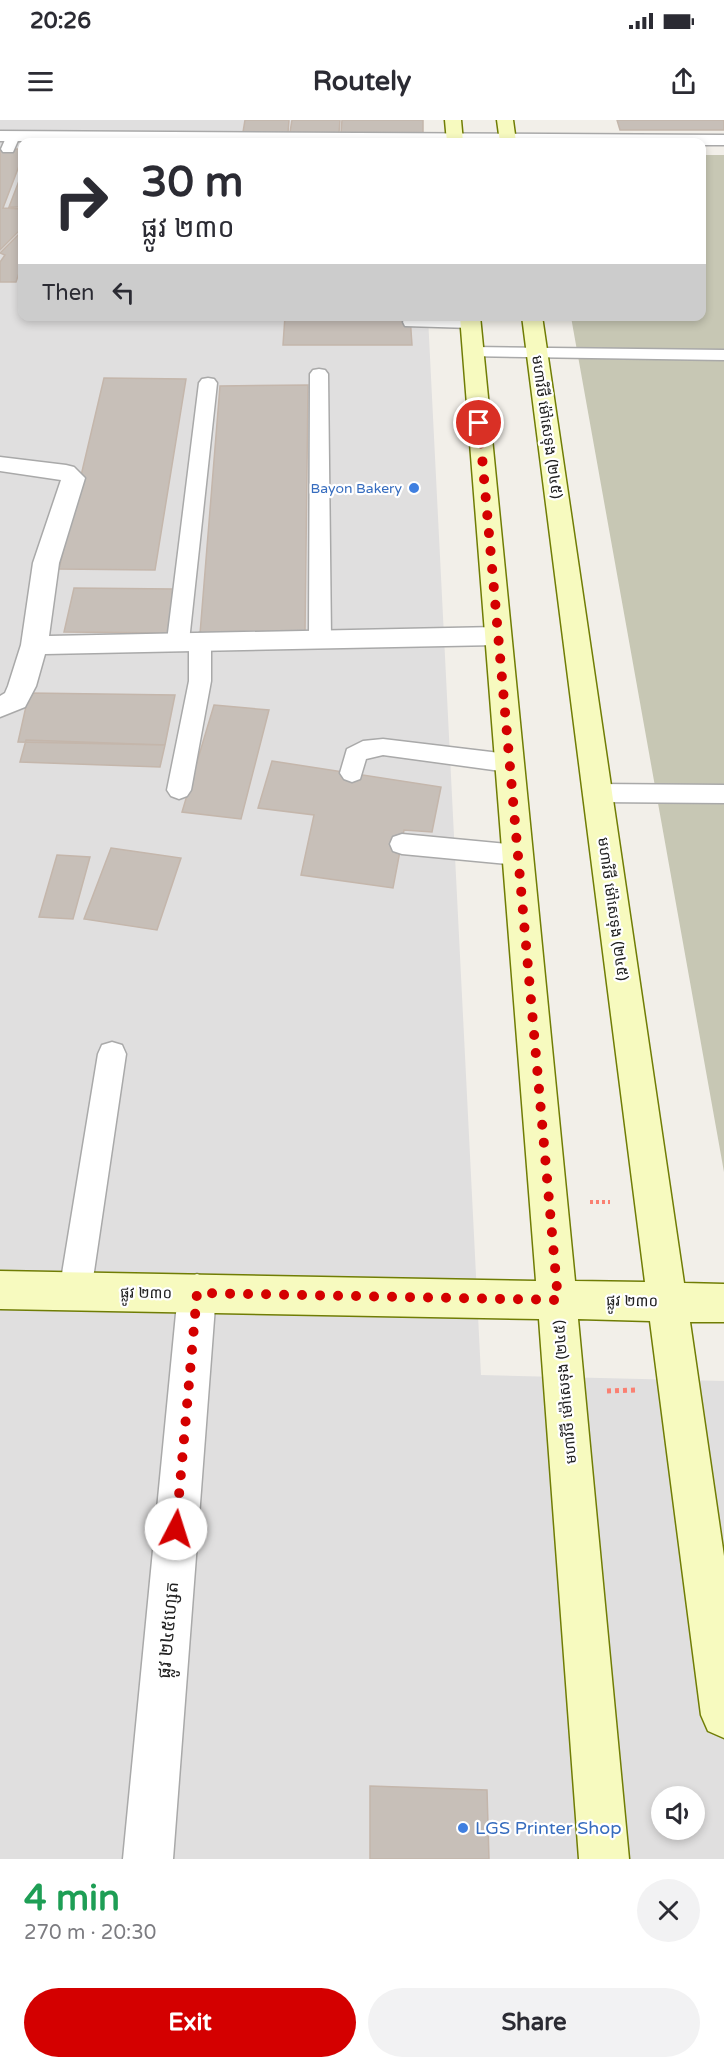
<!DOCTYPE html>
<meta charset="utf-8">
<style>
body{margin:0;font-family:"Varela Round","Noto Sans Khmer",sans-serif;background:#f2f2f3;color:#2b2b33;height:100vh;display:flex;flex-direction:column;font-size:22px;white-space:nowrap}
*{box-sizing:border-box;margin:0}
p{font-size:20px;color:#7c7c81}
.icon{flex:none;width:33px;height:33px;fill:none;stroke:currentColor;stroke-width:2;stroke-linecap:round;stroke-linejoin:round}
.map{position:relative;height:1739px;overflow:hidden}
.panel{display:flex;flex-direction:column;background:#fff;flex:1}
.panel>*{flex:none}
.banner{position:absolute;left:18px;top:18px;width:688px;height:183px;border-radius:12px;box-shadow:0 3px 9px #0003;background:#fff;color:#2b2b33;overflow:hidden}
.controls{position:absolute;left:651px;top:1666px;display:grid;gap:12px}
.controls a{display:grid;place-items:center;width:54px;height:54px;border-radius:50%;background:#fff;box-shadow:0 3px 9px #0003;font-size:30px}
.pin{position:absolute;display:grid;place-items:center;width:51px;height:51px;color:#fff;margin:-26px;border:3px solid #fff;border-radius:50%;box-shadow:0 2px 6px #0007}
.me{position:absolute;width:66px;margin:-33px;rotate:5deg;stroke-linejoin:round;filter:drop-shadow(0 0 4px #0008)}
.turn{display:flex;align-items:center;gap:21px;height:126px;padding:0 24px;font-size:27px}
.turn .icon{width:78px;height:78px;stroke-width:2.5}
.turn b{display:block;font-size:42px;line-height:51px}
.then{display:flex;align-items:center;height:57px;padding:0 24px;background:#0003;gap:12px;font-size:22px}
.round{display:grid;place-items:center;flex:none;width:63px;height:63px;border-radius:32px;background:#f2f2f3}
.head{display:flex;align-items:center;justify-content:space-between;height:102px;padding:0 24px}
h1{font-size:36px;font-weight:800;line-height:45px;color:#1e9e55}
.primary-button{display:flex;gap:12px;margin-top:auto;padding:12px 24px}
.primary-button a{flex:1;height:69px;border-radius:36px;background:#d40000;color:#fff;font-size:24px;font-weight:800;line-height:69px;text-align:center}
.primary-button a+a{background:#f2f2f3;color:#2b2b33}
.status{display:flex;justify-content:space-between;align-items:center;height:42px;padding:0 30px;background:#fff;direction:ltr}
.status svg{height:16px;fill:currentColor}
header{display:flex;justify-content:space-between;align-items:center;height:78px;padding:0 24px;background:#fff;font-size:27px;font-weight:800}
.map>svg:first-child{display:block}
.residential{fill:#e0dfdf;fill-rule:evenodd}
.construction{fill:#c7c7b4}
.building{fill:#c7bfb8;stroke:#c4b6ab;stroke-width:1.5}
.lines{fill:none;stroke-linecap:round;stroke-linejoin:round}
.lane-casing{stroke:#a9a9a9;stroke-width:3}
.street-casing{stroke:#a9a9a9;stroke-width:3}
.secondary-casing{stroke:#707d05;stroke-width:3}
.path-far1{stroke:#fa8072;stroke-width:4;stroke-dasharray:3 3;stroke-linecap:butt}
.path{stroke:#fa8072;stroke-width:5;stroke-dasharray:4 4;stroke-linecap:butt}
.lane{fill:#fff;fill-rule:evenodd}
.street{fill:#fff;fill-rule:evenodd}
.secondary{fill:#f7fabf;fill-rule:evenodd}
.route{stroke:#d40000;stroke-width:10;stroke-dasharray:0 18}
.shop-dot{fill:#3f7fe0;stroke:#fff;stroke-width:2}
.labels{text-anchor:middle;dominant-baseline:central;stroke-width:4.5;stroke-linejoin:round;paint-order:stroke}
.far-shop-label{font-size:14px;fill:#366cbe;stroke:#fff;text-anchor:end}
.street-label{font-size:15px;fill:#222;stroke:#fff}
.near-street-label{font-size:18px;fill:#222;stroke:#fff}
.near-shop-label{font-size:18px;fill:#366cbe;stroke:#fff;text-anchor:start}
</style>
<div class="status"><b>20:26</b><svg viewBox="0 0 49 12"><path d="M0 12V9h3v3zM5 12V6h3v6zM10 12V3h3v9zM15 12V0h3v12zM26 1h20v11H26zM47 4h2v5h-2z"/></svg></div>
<header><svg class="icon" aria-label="menu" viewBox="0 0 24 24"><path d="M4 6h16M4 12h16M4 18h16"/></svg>Routely<svg class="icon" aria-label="share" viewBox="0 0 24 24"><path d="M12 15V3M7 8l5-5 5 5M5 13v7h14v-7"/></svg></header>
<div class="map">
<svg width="724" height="1739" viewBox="0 0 724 1739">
<rect width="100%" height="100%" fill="#f2efe9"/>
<path class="residential" d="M 0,0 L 418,0 L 420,22 L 22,22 L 22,196 L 428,197 L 481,1255 L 724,1261 L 724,1739 L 0,1739 ZM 662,1677 L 694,1677 L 694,1710 L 662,1710 Z"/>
<path class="construction" d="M 702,35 L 724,35 L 724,1052 L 571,197 L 702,196 Z"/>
<path class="building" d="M 245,0 L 289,0 L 288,13 L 243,12 Z
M 292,0 L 340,0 L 339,13 L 290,12 Z
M 342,0 L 423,0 L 423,14 L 341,13 Z
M 617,0 L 724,0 L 724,10 L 620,10 Z
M 0,29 L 22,29 L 22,38 L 3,88 L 22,89 L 22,108 L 0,130 Z
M 22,53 L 22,87 L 9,87 Z
M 22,111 L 22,144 L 16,162 L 0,162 L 0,142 L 5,135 L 0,133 Z
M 285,196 L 410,196 L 412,225 L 283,225 Z
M 104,258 L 186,259 L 155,450 L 59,449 Z
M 308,265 L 305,513 L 200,514 L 220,266 Z
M 74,468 L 174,469 L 168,513 L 64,512 Z
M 29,573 L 175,575 L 165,625 L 18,622 Z
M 214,585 L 269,590 L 241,699 L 182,692 Z
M 26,620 L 165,625 L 160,647 L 20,642 Z
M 272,641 L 441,667 L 432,712 L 404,710 L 393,768 L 301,755 L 314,695 L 258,688 Z
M 111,728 L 181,738 L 157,810 L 84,799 Z
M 57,735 L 90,737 L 73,799 L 39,797 Z
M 370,1666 L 487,1670 L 489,1739 L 370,1739 Z"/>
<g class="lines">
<g class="lane-casing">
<path id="lane" d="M 13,12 L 20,16 L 13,32 L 3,32 L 1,29 L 8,13 Z
M 411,197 L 471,198 L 477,199 L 479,203 L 477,207 L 471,208 L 405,206 L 403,202 L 405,198 Z
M 473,227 L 724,230 L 724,240 L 467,236 L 464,232 L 467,228 Z
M 319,249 L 325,250 L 328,254 L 331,519 L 328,524 L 320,526 L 312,524 L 309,519 L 310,254 L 313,250 Z
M 208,258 L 214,259 L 217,263 L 189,521 L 186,526 L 178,528 L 170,526 L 167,521 L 199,263 L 202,259 Z
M 200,513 L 208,515 L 211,520 L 211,561 L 191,670 L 187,676 L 179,679 L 171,676 L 167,670 L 189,561 L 189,520 L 192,515 Z
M 383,619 L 508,634 L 516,637 L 520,643 L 516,649 L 508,652 L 383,635 L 366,639 L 360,659 L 352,662 L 344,659 L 340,653 L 347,629 L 363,621 Z
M 597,664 L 724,665 L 724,683 L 597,682 L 589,679 L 585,673 L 589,667 Z
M 402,714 L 517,725 L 526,728 L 529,735 L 526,742 L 517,745 L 402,734 L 393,731 L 390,724 L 393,717 Z
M 112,922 L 122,925 L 126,934 L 91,1172 L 86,1183 L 75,1187 L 64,1183 L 59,1172 L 98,934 L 102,925 Z"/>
</g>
<g class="street-casing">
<path id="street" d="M 0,11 L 724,15 L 724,25 L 702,25 L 702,22 L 0,21 Z
M 0,337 L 66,345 L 74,347 L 85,358 L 59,443 L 49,516 L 497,507 L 506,510 L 510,516 L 506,522 L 497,525 L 45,534 L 36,566 L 25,587 L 0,597 L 0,576 L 5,573 L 8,566 L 21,525 L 33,443 L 61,360 L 0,351 Z
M 197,1154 L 211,1160 L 216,1173 L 173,1739 L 123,1739 L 178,1173 L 183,1160 Z"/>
</g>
<g class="secondary-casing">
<path id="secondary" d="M 445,0 L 461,0 L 463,22 L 447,22 Z
M 497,0 L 513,0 L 516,22 L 500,22 Z
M 460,196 L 480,196 L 575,1161 L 645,1162 L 522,196 L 542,196 L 684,1163 L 724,1164 L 724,1202 L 690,1202 L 724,1436 L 724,1618 L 708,1611 L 701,1595 L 650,1201 L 578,1199 L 629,1739 L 579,1739 L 539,1199 L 0,1189 L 0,1151 L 536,1161 Z"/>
</g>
<path class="path-far1" d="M 590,1082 L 610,1082"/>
<path class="path" d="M 607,1271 L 636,1270"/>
<use href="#lane" class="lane"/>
<use href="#street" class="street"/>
<use href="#secondary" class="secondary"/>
</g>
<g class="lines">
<path class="route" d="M 176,1409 L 197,1173 L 558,1180 L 479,303"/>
</g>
<g class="shop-dot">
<circle cx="414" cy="368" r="6"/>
<circle cx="463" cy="1708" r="6"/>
</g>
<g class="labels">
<g class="far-shop-label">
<text x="402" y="368">Bayon Bakery</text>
</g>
<g class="street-label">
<text transform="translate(547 307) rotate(82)">មហាវិថី ម៉ៅសេទុង (២៤៥)</text>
<text transform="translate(613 789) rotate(82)">មហាវិថី ម៉ៅសេទុង (២៤៥)</text>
<text transform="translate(146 1173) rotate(1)">ផ្លូវ ២៣០</text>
<text transform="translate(632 1181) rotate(1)">ផ្លូវ ២៣០</text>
<text transform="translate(565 1272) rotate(-95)">មហាវិថី ម៉ៅសេទុង (២៤៥)</text>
</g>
<g class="near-street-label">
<text transform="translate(168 1510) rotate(-85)">ផ្លូវ ២៤៥ហ្សេត</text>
</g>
<g class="near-shop-label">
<text x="475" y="1708">LGS Printer Shop</text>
</g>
</g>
</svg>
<div class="controls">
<a><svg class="icon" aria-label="sound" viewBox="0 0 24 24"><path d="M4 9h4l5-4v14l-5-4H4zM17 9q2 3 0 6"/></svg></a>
</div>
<div class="pin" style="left:479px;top:303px;background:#d93025"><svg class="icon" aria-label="arrive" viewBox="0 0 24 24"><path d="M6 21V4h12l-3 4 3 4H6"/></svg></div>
<svg class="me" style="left:176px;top:1409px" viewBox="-20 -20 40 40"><circle r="19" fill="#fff"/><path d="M0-13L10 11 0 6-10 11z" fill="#d40000"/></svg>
<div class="banner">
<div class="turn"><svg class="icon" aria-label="right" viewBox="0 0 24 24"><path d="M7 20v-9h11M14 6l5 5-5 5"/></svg><div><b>30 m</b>ផ្លូវ ២៣០</div></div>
<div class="then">Then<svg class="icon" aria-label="left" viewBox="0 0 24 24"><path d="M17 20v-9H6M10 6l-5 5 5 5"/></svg></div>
</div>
</div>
<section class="panel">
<div class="head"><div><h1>4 min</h1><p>270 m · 20:30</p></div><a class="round"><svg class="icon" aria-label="close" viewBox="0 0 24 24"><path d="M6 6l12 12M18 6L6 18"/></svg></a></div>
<div class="primary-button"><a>Exit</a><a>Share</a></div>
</section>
